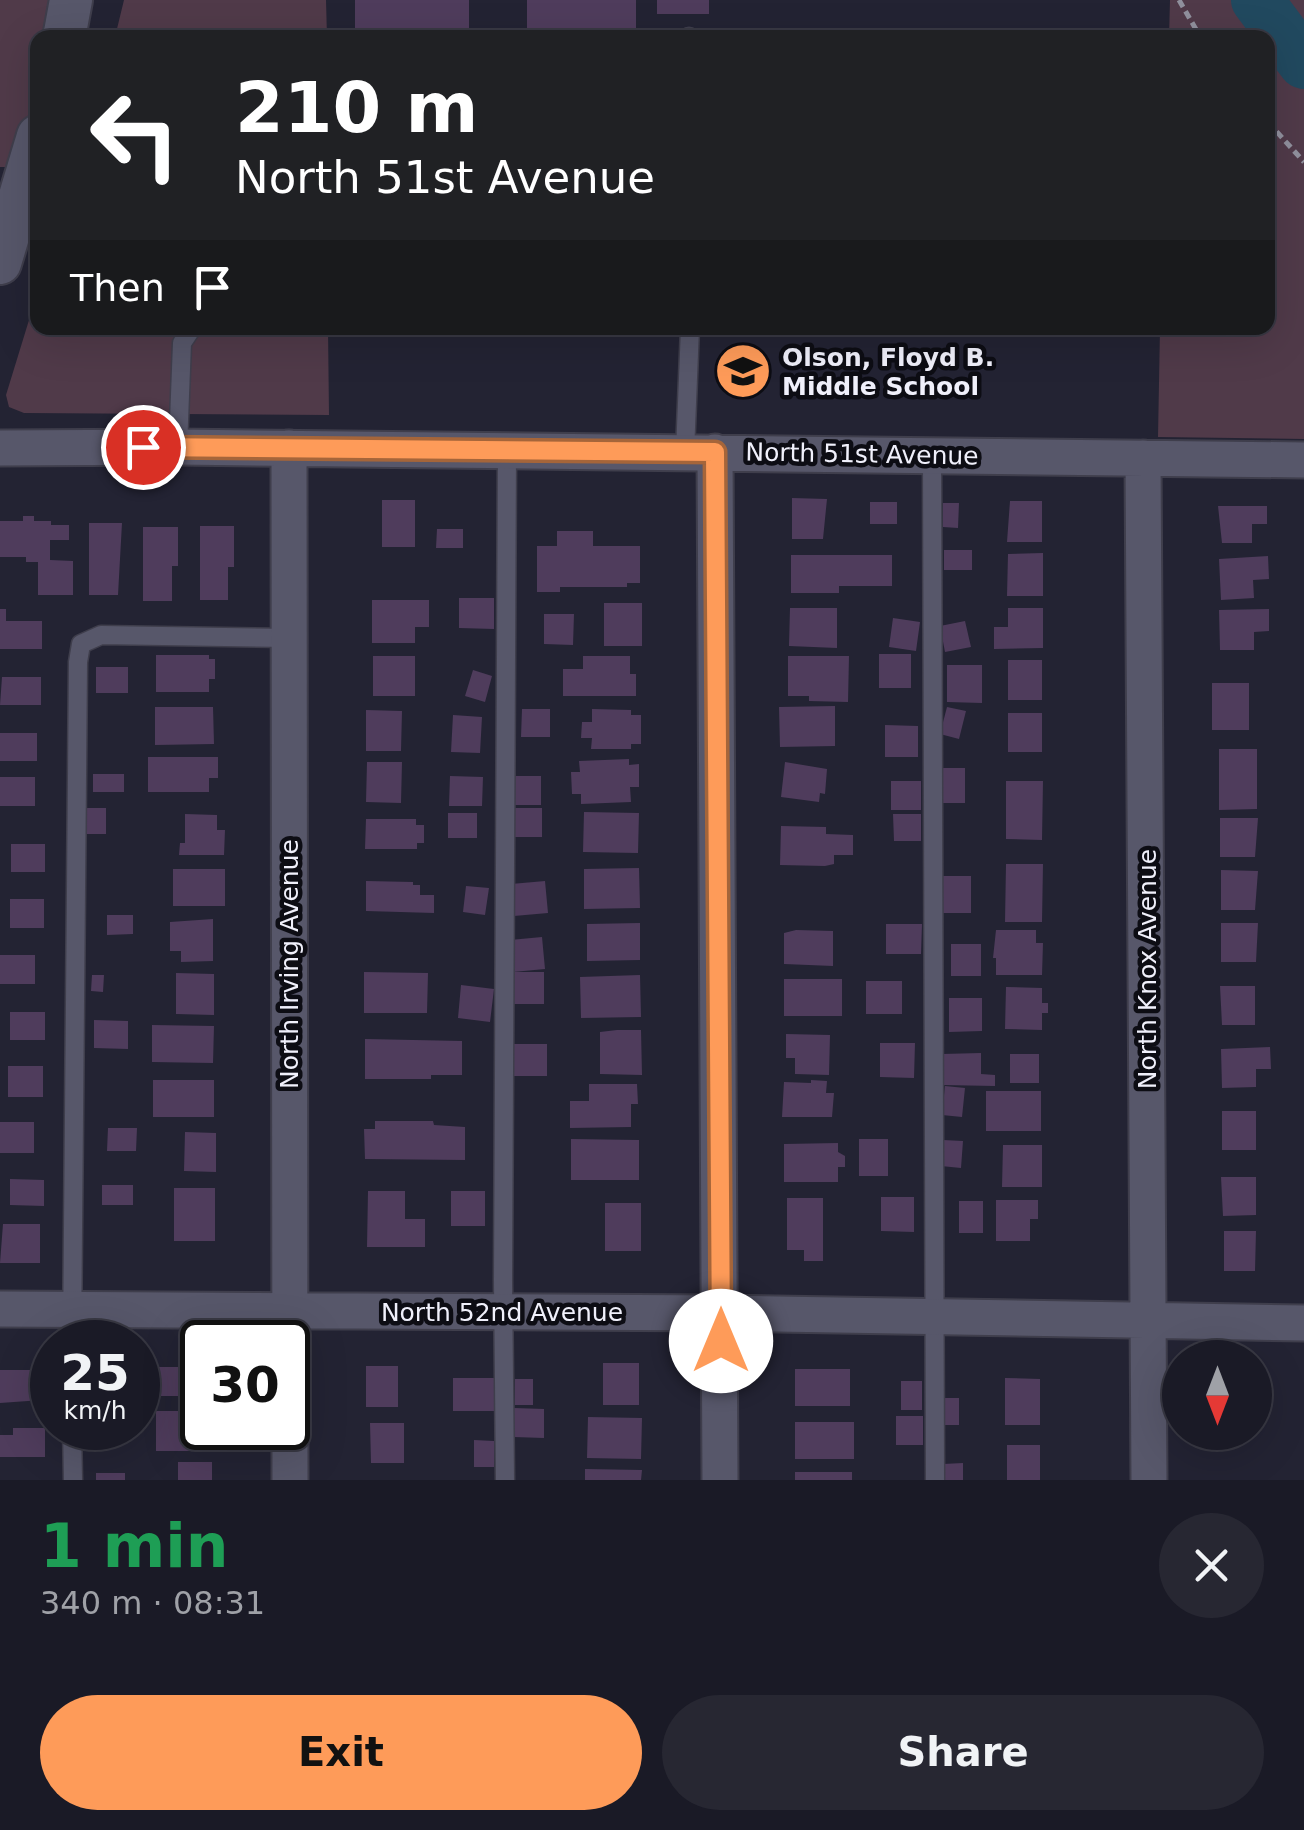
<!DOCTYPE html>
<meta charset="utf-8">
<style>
body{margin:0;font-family:"DejaVu Sans",sans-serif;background:#272732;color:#f1f3f6;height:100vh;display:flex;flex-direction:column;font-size:38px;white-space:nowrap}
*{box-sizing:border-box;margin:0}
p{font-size:32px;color:#9fa1a7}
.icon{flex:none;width:55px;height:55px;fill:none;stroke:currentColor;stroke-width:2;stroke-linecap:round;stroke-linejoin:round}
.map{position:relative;height:1480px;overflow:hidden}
.side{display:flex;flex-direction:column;background:#1a1a26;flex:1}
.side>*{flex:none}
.top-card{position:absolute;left:30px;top:30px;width:1245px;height:305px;border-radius:20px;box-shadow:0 10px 40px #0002,0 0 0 2px #383843;background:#202124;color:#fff;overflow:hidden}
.needle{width:65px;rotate:180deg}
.buttons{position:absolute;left:1162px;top:1340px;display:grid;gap:20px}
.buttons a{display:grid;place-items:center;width:110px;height:110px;border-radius:50%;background:#1a1a26;box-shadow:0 10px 40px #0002,0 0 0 2px #383843;font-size:50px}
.speed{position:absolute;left:30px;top:1320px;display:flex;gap:20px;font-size:50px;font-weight:700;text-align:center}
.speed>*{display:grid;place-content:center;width:130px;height:130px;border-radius:50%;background:#1a1a26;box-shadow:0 10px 40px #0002,0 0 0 2px #383843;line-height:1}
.speed small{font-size:25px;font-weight:400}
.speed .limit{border:5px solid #111;border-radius:15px;background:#fff;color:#111}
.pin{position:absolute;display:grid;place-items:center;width:85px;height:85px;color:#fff;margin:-42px;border:5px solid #fff;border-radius:50%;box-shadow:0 2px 10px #0007}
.me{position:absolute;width:110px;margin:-55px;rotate:0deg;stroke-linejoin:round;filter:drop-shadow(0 0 8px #0008)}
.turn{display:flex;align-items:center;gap:35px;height:210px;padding:0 40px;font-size:45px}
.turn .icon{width:130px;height:130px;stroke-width:2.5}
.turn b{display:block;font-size:70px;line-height:85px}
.then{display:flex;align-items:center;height:95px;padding:0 40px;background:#0003;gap:20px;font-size:38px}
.round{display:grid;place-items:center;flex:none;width:105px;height:105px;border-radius:52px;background:#272732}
.head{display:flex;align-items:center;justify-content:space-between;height:170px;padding:0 40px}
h1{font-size:60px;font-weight:700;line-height:75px;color:#1e9e55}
.action{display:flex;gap:20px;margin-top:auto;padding:20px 40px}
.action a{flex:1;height:115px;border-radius:60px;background:#fe9b59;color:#111;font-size:40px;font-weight:700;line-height:115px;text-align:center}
.action a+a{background:#272732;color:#f1f3f6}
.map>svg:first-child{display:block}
.green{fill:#503a49}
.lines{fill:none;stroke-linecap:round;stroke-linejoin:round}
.river{stroke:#21495f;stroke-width:52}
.building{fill:#4f3c5c}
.service-casing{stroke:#3f3e4c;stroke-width:21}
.minor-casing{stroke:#3f3e4c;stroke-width:39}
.tertiary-casing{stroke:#3f3e4c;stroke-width:46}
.path{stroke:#90909d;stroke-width:5;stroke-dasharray:8 5;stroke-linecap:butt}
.service{stroke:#57576a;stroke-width:18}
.minor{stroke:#57576a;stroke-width:35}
.tertiary{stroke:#57576a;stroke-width:42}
.route-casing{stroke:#a5653a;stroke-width:25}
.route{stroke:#fe9b59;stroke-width:18}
.labels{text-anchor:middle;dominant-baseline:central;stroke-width:9;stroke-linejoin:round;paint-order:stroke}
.poi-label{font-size:25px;font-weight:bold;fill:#f0f0fb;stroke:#0d0d14;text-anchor:start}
.street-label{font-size:25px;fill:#f0f0fb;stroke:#0d0d14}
</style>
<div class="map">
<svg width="1304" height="1480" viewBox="0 0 1304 1480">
<rect width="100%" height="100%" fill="#232333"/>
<path class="green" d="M 0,0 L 61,0 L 55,37 L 38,38 L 37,94 L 14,167 L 0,167 Z
M 124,0 L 326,0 L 327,37 L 115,37 Z
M 1170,0 L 1304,0 L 1304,439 L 1158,437 L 1160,328 L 1268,328 L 1268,38 L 1169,37 Z
M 37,294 L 38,328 L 328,328 L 329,415 L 24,413 L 9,407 L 6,395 Z"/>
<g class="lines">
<path class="river" d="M 1257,0 L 1304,63"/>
</g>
<path class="building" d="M 355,0 L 469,0 L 469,38 L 355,38 Z
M 527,0 L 636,0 L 636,38 L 527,38 Z
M 657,0 L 709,0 L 709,14 L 657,14 Z
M 792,498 L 827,499 L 823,539 L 792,539 Z
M 382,500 L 415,500 L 415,547 L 382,547 Z
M 1010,501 L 1042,501 L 1042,542 L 1007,542 Z
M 870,502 L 897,502 L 897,524 L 870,524 Z
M 943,503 L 959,503 L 958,528 L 943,527 Z
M 1218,506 L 1267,506 L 1267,524 L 1252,524 L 1252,543 L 1222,543 Z
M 23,516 L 34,516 L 34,521 L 51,521 L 51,525 L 69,525 L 69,540 L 50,540 L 50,560 L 73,561 L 73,595 L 38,595 L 38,562 L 26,562 L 26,557 L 0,557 L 0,521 L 23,521 Z
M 89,523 L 122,523 L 118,595 L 89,595 Z
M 200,526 L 234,526 L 234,567 L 228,567 L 228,600 L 200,600 Z
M 143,527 L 178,527 L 178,566 L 172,566 L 172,601 L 143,601 Z
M 437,529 L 463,529 L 463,548 L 436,548 Z
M 557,531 L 593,531 L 593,546 L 640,546 L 640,583 L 627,583 L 627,587 L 560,587 L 560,592 L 537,592 L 537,546 L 557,546 Z
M 944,550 L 972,550 L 972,570 L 944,570 Z
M 1043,553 L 1043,596 L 1007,596 L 1008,554 Z
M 791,555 L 892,555 L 892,586 L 839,586 L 839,593 L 791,593 Z
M 1268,556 L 1269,579 L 1253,580 L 1254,598 L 1221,600 L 1219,559 Z
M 459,598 L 494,598 L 494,629 L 459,628 Z
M 372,600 L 429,600 L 429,627 L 415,627 L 415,643 L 372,643 Z
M 604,603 L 642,603 L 642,646 L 604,646 Z
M 790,608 L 837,608 L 837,648 L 789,646 Z
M 1008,608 L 1043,608 L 1043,648 L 994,649 L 994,627 L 1008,627 Z
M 0,609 L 6,609 L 6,621 L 42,621 L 42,649 L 0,649 Z
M 1269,609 L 1269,631 L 1254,632 L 1254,650 L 1220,650 L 1219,610 Z
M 544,614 L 574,614 L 573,645 L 544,644 Z
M 893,618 L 920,622 L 916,651 L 889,647 Z
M 965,621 L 971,647 L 945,652 L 940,626 Z
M 879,654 L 911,654 L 911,688 L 879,688 Z
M 156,655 L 209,655 L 209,659 L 215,659 L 215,679 L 209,679 L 209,692 L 156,692 Z
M 373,656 L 415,656 L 415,696 L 373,696 Z
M 583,656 L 630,656 L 630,674 L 636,674 L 636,696 L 563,696 L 563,669 L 583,669 Z
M 788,656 L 849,656 L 848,702 L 809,701 L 809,696 L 788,696 Z
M 1008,660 L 1042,660 L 1042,700 L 1008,700 Z
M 947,665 L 982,665 L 982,703 L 947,702 Z
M 96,667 L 128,667 L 128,693 L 96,693 Z
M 473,670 L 492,676 L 485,702 L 465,696 Z
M 2,677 L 41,677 L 41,705 L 0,705 Z
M 1212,683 L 1249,683 L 1249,730 L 1212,730 Z
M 835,706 L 835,746 L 780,747 L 779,707 Z
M 155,707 L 213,707 L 214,744 L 155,745 Z
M 947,707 L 966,711 L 959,739 L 940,734 Z
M 522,709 L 550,709 L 550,737 L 521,737 Z
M 592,709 L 631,710 L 631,715 L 641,715 L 641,744 L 631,744 L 631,749 L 591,749 L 592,738 L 581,738 L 582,722 L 592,722 Z
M 366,710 L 402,711 L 401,751 L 366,751 Z
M 1008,713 L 1042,713 L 1042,752 L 1008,752 Z
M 453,715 L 482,717 L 480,753 L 451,752 Z
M 885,725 L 918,726 L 918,757 L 885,757 Z
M 0,733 L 37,733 L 37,761 L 0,761 Z
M 1219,749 L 1257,749 L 1257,809 L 1219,810 Z
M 148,757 L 218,757 L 218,778 L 209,778 L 209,792 L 148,792 Z
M 629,759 L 629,765 L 639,764 L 639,787 L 630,787 L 631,802 L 581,804 L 581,794 L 572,794 L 571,772 L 580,772 L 579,761 Z
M 367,762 L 402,762 L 401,803 L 366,802 Z
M 785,762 L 827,769 L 825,794 L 820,793 L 819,802 L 781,797 Z
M 939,768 L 965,768 L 965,803 L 938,803 Z
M 93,774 L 124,774 L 124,792 L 93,792 Z
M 450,776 L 483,777 L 482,806 L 449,806 Z
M 511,776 L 541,776 L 541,805 L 511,805 Z
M 0,777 L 35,777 L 35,806 L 0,806 Z
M 891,781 L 921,781 L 921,810 L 891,810 Z
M 1006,781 L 1043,781 L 1042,840 L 1006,839 Z
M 86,808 L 106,808 L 106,834 L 86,834 Z
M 510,808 L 542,808 L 542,837 L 510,837 Z
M 584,812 L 639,813 L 638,853 L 583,852 Z
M 448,813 L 477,813 L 477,838 L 448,838 Z
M 185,814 L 217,815 L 217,830 L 225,830 L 224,855 L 179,855 L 180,843 L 185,843 Z
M 893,814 L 921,814 L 921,841 L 894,841 Z
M 1220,818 L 1258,818 L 1255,857 L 1220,857 Z
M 366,819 L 416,819 L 416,825 L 424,825 L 424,843 L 417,843 L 417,849 L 365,849 Z
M 781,826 L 826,827 L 826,834 L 853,835 L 853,855 L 834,855 L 834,864 L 825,866 L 780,865 Z
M 11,844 L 45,844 L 45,872 L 11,872 Z
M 1006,864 L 1043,864 L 1042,922 L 1005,922 Z
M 639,868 L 640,908 L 584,909 L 584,869 Z
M 173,869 L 225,869 L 225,906 L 173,906 Z
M 1221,870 L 1258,871 L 1255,910 L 1221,910 Z
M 941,876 L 971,876 L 971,913 L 941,913 Z
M 366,881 L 413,882 L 413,885 L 420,885 L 420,895 L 434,895 L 434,913 L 366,911 Z
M 545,881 L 548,913 L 514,916 L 511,884 Z
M 466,886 L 489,888 L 485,915 L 463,912 Z
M 10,899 L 44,899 L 44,928 L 10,928 Z
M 107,915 L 133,915 L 133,934 L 107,935 Z
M 213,919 L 213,961 L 181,962 L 181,951 L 170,951 L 170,922 Z
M 640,923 L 640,960 L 587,961 L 587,924 Z
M 1221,923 L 1258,923 L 1256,962 L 1221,962 Z
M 886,924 L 922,924 L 921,954 L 886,954 Z
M 796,930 L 833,931 L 833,966 L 784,964 L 784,933 Z
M 996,930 L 1036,930 L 1036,943 L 1043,943 L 1042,975 L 996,975 L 996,958 L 993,958 Z
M 542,937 L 545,969 L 513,972 L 510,940 Z
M 951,944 L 981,944 L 981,976 L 951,976 Z
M 0,955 L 35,955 L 35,984 L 0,984 Z
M 364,972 L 428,973 L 427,1013 L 364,1013 Z
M 512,972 L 544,972 L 544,1004 L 512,1004 Z
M 176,973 L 214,974 L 214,1015 L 176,1014 Z
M 92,975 L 104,975 L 103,992 L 91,991 Z
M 640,975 L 641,1017 L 581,1018 L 580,977 Z
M 784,979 L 842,979 L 842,1016 L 784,1016 Z
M 866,981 L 902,981 L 902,1014 L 866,1014 Z
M 461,985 L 494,989 L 490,1022 L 458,1018 Z
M 1220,986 L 1255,986 L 1255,1025 L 1222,1025 Z
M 1006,987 L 1042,988 L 1042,1003 L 1048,1003 L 1048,1013 L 1042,1013 L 1042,1030 L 1005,1029 Z
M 949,998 L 982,998 L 982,1031 L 949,1032 Z
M 10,1012 L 45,1012 L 45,1040 L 10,1040 Z
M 94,1020 L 128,1021 L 128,1049 L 94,1048 Z
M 152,1025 L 214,1026 L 213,1063 L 152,1062 Z
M 617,1030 L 641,1030 L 642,1075 L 600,1074 L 600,1032 Z
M 786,1034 L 830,1035 L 829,1075 L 795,1074 L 795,1058 L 786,1058 Z
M 365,1039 L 462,1041 L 462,1075 L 431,1075 L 431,1079 L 365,1079 Z
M 880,1043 L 915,1043 L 914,1078 L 880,1077 Z
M 511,1044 L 547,1044 L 547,1076 L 511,1076 Z
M 1270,1047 L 1271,1069 L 1256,1069 L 1256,1087 L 1222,1088 L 1221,1049 Z
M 981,1053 L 981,1074 L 995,1075 L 995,1086 L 942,1085 L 942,1054 Z
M 1010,1054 L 1039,1054 L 1039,1083 L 1010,1083 Z
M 8,1066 L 43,1066 L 43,1097 L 8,1097 Z
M 153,1080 L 214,1080 L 214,1117 L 153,1117 Z
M 811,1080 L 827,1081 L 826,1093 L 834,1093 L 832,1117 L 782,1117 L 784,1082 L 811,1083 Z
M 589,1084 L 637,1084 L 638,1104 L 631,1104 L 631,1127 L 570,1128 L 570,1101 L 589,1101 Z
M 945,1086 L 965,1088 L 962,1117 L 942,1115 Z
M 986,1091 L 1041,1091 L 1041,1131 L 986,1131 Z
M 1222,1111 L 1256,1111 L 1256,1150 L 1222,1150 Z
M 375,1121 L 433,1121 L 434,1125 L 465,1127 L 465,1160 L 365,1159 L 364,1129 L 375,1129 Z
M 0,1122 L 34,1122 L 34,1153 L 0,1153 Z
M 108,1128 L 137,1128 L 136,1151 L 107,1151 Z
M 185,1132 L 216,1133 L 216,1172 L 184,1171 Z
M 571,1139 L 639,1140 L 639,1180 L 571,1180 Z
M 859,1139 L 888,1139 L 888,1176 L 859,1176 Z
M 943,1140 L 963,1141 L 961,1168 L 941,1166 Z
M 838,1143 L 838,1152 L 845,1156 L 845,1167 L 838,1167 L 838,1182 L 784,1182 L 784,1144 Z
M 1003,1145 L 1042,1145 L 1042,1187 L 1002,1187 Z
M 1221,1177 L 1256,1177 L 1256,1215 L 1223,1216 Z
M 10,1179 L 44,1180 L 44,1206 L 10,1205 Z
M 102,1185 L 133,1185 L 133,1205 L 102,1205 Z
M 174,1188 L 215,1188 L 215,1241 L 174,1241 Z
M 368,1191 L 405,1191 L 405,1219 L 425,1219 L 425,1247 L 367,1247 Z
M 451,1191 L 485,1191 L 485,1226 L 451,1226 Z
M 881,1197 L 914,1197 L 914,1232 L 881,1231 Z
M 787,1198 L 823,1198 L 823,1261 L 804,1261 L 804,1250 L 787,1250 Z
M 996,1200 L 1038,1200 L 1038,1219 L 1030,1219 L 1030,1241 L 996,1241 Z
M 959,1201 L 983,1201 L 983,1233 L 959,1233 Z
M 605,1203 L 641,1203 L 641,1251 L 605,1251 Z
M 3,1224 L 40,1224 L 40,1263 L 0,1263 Z
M 1224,1231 L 1256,1231 L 1255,1271 L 1224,1271 Z
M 603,1363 L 639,1363 L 639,1405 L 603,1405 Z
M 366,1366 L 398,1366 L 398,1407 L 366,1407 Z
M 138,1367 L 202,1367 L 202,1396 L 138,1396 Z
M 795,1369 L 850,1369 L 850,1406 L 795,1406 Z
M 0,1370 L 42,1370 L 42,1400 L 0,1403 Z
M 453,1378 L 498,1378 L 498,1411 L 453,1411 Z
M 1005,1378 L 1040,1379 L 1040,1425 L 1005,1425 Z
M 515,1379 L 533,1379 L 533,1405 L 515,1405 Z
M 901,1381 L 922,1381 L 922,1410 L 901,1410 Z
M 942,1398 L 959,1398 L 959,1425 L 942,1425 Z
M 514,1408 L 544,1409 L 544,1438 L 514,1437 Z
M 156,1411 L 202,1411 L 202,1428 L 213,1428 L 213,1451 L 156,1451 Z
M 896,1416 L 923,1416 L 923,1445 L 896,1445 Z
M 588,1417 L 642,1418 L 641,1459 L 587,1458 Z
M 795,1422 L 854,1422 L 854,1459 L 795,1459 Z
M 370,1423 L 404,1423 L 404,1463 L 371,1463 Z
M 13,1428 L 45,1428 L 45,1457 L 0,1457 L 0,1435 L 13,1435 Z
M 89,1428 L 123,1428 L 123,1437 L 89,1437 Z
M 474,1440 L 494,1441 L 494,1467 L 474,1467 Z
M 1007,1445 L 1040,1445 L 1040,1480 L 1007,1480 Z
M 178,1462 L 212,1462 L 212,1480 L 178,1480 Z
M 963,1463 L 963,1480 L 943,1480 L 943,1464 Z
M 585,1469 L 642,1470 L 641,1480 L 585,1480 Z
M 795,1472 L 852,1472 L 852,1480 L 795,1480 Z
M 96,1473 L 125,1473 L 125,1480 L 96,1480 Z"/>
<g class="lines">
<g class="service-casing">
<path id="service" d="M 689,37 L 689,38
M 178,447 L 182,343 L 192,328
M 685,452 L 690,328
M 932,455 L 935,1480
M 72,1342 L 78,662 L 81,644 L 101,635 L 289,638
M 72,1428 L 73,1480
M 505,1480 L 503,1281 L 507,450"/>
</g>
<g class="minor-casing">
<path id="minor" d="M 0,448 L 178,447 L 1304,460
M 289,448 L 290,1480
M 715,452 L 720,1480
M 1143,458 L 1149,1480
M 0,1309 L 721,1313 L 1304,1323"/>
</g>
<g class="tertiary-casing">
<path id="tertiary" d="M 64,38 L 71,0
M 0,263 L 38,136"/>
</g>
<path class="path" d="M 1179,0 L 1201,38
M 1268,122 L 1304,162"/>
<use href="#service" class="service"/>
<use href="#minor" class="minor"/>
<use href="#tertiary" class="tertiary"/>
</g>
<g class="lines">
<g class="route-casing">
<path id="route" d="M 143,447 L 715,452 L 721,1341"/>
</g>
<use href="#route" class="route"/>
</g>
<defs>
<g id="school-disc" transform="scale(2.875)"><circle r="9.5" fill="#fe9b59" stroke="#0d0d14"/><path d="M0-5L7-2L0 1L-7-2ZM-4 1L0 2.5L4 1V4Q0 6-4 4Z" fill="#111"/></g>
</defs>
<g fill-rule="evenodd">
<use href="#school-disc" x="743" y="371"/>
</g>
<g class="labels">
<g class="poi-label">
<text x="782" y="357">Olson, Floyd B.<tspan x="782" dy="29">Middle School</tspan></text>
</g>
<g class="street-label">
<text transform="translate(862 454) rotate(1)">North 51st Avenue</text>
<text transform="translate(289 964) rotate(-90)">North Irving Avenue</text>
<text transform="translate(1147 969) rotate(-90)">North Knox Avenue</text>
<text x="502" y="1312">North 52nd Avenue</text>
</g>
</g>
</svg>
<div class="buttons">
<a><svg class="needle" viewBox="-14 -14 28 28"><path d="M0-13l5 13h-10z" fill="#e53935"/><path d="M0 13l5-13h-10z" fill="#9fa1a7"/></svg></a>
</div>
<div class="speed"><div>25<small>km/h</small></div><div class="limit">30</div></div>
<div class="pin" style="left:143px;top:447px;background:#d93025"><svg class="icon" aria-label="arrive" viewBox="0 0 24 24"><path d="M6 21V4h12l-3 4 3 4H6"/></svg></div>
<svg class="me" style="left:721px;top:1341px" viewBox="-20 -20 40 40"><circle r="19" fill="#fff"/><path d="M0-13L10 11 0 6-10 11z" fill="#fe9b59"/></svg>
<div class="top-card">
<div class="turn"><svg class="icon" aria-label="left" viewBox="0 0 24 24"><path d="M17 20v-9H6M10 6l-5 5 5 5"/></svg><div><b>210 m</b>North 51st Avenue</div></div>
<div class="then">Then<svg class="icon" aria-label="arrive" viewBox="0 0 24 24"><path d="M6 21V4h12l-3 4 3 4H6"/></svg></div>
</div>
</div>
<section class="side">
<div class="head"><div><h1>1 min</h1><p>340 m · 08:31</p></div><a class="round"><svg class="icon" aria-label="close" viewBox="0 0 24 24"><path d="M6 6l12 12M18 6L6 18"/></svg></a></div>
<div class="action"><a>Exit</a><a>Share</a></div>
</section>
